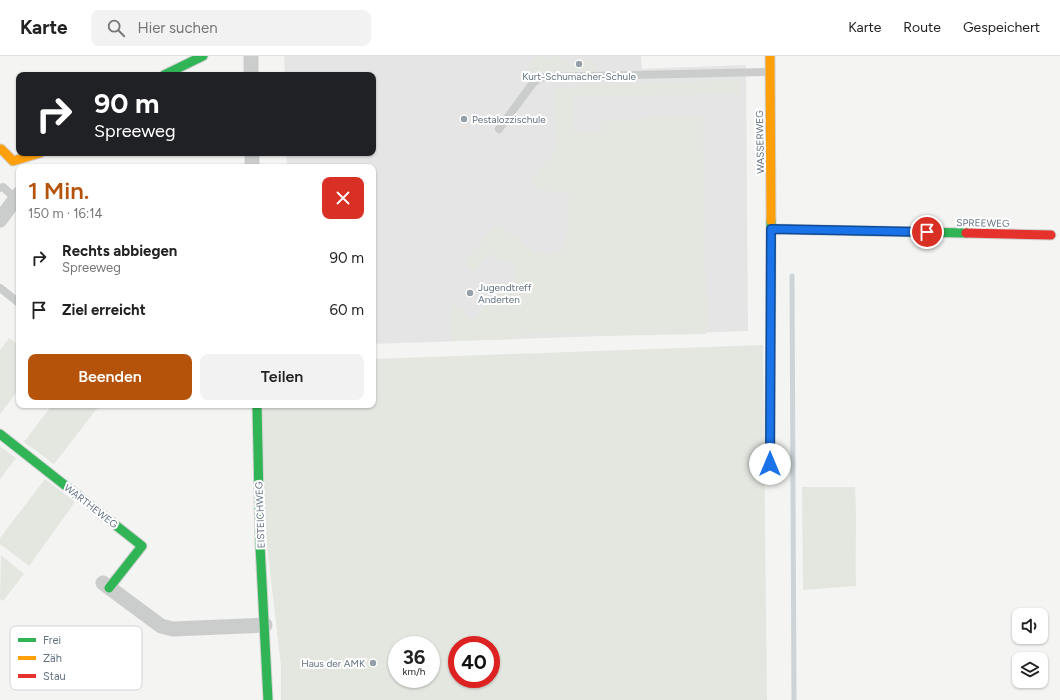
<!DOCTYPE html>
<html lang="de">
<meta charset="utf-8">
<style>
body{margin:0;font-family:Figtree,sans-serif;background:#f2f2f2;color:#222;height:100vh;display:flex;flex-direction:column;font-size:15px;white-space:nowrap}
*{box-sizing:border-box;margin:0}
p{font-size:13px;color:#767676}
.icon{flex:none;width:22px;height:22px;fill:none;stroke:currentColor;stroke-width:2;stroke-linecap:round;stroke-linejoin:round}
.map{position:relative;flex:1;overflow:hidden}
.side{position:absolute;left:16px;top:108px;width:360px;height:244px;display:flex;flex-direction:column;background:#fff;border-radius:8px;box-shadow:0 1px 3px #0004}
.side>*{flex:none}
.top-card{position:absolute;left:16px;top:16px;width:360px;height:84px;border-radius:8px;box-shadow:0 1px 3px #0004;background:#202124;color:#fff;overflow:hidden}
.fabs{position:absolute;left:1012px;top:552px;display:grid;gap:8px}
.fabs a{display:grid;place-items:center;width:36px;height:36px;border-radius:8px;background:#fff;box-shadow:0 1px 3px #0004;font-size:20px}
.speed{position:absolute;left:388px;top:580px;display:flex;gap:8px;font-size:20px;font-weight:700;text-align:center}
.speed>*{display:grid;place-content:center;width:52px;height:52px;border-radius:50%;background:#fff;box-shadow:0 1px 3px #0004;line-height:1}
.speed small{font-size:10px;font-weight:400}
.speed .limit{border:6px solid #d22;background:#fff;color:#111}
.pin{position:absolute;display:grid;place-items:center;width:34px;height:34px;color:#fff;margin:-17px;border:2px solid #fff;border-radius:50%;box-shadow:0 1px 4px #0007}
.me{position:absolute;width:44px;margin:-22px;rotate:0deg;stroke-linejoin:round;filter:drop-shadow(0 0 3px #0008)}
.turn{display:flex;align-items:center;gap:14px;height:84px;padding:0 12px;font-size:18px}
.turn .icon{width:52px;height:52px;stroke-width:2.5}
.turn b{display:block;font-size:28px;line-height:34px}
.round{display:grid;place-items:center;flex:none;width:42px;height:42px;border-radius:8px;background:#f2f2f2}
.headline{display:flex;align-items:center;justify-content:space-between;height:68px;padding:0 12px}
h1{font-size:24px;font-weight:600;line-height:30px;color:#b45309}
.cta{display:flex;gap:8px;margin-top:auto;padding:8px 12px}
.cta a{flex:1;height:46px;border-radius:8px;background:#b45309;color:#fff;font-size:16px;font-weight:600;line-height:46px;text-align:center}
.cta a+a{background:#f2f2f2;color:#222}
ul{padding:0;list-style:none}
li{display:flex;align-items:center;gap:12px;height:52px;padding:0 12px}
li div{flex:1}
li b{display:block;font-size:15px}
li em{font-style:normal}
header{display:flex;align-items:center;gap:24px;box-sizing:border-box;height:56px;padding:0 20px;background:#fff;border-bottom:1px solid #e0e0e0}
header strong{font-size:19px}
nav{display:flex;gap:22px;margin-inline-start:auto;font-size:14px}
.search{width:280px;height:36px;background:#f2f2f2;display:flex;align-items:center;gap:10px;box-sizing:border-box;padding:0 14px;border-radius:8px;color:#767676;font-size:15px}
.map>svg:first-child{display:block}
.built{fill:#e4e5e4}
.green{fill:#e3e7e0;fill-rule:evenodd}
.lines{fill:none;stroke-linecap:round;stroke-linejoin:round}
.stream{stroke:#ccd4d7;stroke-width:5}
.fast-casing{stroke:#d0d2d2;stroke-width:11}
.slow-casing{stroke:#d0d2d2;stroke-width:11}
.jam-casing{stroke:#d0d2d2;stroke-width:11}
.lane{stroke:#cbcdcd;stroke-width:8}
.street{stroke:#cbcdcd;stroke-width:15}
.fast{stroke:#30b455;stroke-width:9}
.slow{stroke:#ff9f0a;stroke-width:9}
.jam{stroke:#e5322d;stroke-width:9}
.route-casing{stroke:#114b97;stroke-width:10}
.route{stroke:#1a73e8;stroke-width:7}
.poi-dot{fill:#96a0a9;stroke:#fff;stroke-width:1.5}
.labels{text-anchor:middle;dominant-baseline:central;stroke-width:4;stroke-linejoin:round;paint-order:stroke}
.poi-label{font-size:10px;fill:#637382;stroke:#fff;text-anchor:start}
.street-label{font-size:10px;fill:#637382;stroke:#fff}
.key{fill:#fff;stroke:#d0d5da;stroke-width:1}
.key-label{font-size:11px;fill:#637382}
</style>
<header>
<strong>Karte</strong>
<div class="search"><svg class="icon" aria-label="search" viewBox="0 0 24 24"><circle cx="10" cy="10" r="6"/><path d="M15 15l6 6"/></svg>Hier suchen</div>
<nav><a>Karte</a><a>Route</a><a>Gespeichert</a></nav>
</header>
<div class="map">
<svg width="1060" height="644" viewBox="0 0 1060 644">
<rect width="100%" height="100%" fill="#f4f4f2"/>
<path class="built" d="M 284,0 L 641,0 L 642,13 L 746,9 L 748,275 L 373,288 L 373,111 L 287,111 L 286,97 L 373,97 L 373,19 L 285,19 Z"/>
<path class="green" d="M 537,0 L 544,0 L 549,4 L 553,0 L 557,0 L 568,7 L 594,6 L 594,15 L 527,16 L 525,15 Z
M 740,23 L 740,38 L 574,41 L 575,78 L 601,78 L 601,64 L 703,61 L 706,278 L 601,280 L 601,277 L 517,279 L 516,283 L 451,285 L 451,247 L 473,264 L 502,228 L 516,227 L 515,212 L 504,203 L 501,206 L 490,197 L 474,216 L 463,207 L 497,167 L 536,198 L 549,199 L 559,198 L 566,187 L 569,136 L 538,135 L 533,122 L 556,94 L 555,32 Z
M 9,282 L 19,289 L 19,333 L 0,358 L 0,294 Z
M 763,289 L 767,644 L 281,644 L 281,610 L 267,489 L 261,349 L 373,349 L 373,303 ZM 397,589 L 431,589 L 431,623 L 397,623 ZM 457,589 L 491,589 L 491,623 L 457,623 Z
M 52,349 L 97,349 L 99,350 L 54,408 L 24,386 Z
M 0,390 L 16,402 L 0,423 Z
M 45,423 L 75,446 L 29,510 L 0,488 L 0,482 Z
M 802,431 L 855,431 C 857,464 855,497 856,530 L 803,534 Z
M 1,499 L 24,518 L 3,545 L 0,543 Z"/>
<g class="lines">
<path class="stream" d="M 792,220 L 794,644"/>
<g class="fast-casing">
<path id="fast" d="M 164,19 L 203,0
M 771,173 L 966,177
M 257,349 L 260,489 L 268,644
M 0,378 L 142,490 L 109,532
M 770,408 L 771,165"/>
</g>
<g class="slow-casing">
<path id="slow" d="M 770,0 L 771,165
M 0,94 L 1,93 L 13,105 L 40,97"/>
</g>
<g class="jam-casing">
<path id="jam" d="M 966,177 L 1051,179"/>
</g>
<path class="lane" d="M 499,73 L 533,27 L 540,22 L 548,21 L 769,16
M 0,132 L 3,131 L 16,143
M 0,232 L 19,247"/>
<path class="street" d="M 251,0 L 251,19
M 252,97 L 252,111
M 0,164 L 19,138
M 103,527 L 161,570 L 173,573 L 265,569"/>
<use href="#fast" class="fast"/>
<use href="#slow" class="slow"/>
<use href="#jam" class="jam"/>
</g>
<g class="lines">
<g class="route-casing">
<path id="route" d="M 770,408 L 771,173 L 927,176"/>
</g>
<use href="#route" class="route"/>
</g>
<g class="poi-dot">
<circle cx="579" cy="8" r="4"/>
<circle cx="464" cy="63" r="4"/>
<circle cx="470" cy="237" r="4"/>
<circle cx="373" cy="607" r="4"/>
</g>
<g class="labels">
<g class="poi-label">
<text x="579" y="20" text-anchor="middle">Kurt-Schumacher-Schule</text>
<text x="472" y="63">Pestalozzischule</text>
<text x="478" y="231">Jugendtreff<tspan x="478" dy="12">Anderten</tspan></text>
<text x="365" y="607" text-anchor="end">Haus der AMK</text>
</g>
<g class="street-label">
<text transform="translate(760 86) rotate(-91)">WASSERWEG</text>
<text transform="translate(983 167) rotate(1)">SPREEWEG</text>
<text transform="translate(91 450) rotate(38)">WARTHEWEG</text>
<text transform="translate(260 459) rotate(-92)">EISTEICHWEG</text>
</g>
</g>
<rect x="10" y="570" width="132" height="64" rx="6" class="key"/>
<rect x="18" y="582" width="18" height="4" fill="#30b455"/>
<rect x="18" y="600" width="18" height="4" fill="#ff9f0a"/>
<rect x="18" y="618" width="18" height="4" fill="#e5322d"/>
<g class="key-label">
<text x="43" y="588">Frei</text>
<text x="43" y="606">Zäh</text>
<text x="43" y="624">Stau</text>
</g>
</svg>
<div class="fabs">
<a><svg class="icon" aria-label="sound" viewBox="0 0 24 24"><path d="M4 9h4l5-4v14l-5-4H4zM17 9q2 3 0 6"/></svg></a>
<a><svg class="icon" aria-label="layers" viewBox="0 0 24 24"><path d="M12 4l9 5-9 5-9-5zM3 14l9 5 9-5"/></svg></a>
</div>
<div class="speed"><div>36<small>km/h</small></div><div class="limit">40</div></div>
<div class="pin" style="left:927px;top:176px;background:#d93025"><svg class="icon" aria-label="arrive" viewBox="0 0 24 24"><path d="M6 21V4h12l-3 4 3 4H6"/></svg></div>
<svg class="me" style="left:770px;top:408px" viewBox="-20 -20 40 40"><circle r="19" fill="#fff"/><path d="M0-13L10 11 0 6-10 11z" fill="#1a73e8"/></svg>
<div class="top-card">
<div class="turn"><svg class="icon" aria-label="right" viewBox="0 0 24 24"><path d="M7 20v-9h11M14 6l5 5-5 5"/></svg><div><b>90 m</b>Spreeweg</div></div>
</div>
<section class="side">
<div class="headline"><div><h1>1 Min.</h1><p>150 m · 16:14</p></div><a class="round" style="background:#d93025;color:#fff"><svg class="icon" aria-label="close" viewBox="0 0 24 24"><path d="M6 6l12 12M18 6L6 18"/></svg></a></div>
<ul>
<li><svg class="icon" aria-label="right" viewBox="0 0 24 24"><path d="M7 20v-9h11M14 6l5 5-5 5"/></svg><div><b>Rechts abbiegen</b><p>Spreeweg</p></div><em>90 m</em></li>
<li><svg class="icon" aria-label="arrive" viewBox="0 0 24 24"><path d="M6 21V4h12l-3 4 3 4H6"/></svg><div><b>Ziel erreicht</b></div><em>60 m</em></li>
</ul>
<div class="cta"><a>Beenden</a><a>Teilen</a></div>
</section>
</div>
